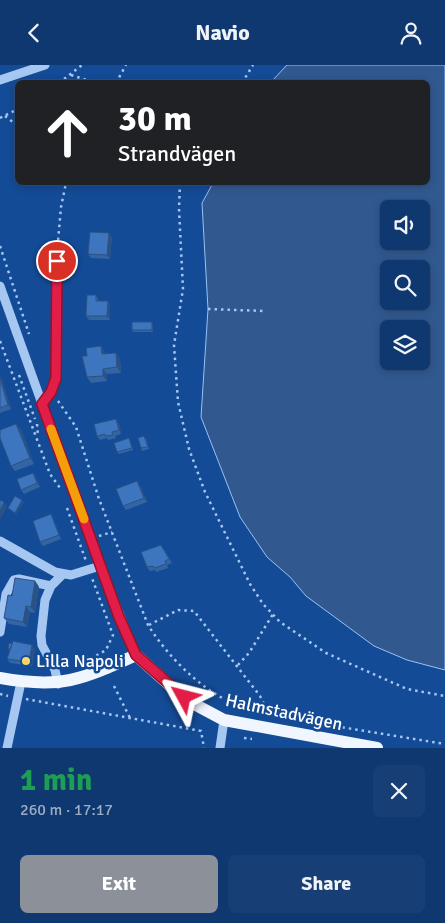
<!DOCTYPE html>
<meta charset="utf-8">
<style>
body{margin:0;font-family:Signika,sans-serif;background:#183f75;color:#f1f3f6;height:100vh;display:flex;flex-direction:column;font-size:19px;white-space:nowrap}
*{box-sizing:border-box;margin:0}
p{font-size:16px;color:#9bacc3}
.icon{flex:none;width:28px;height:28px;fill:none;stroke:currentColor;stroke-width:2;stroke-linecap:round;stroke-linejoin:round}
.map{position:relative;height:683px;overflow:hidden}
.details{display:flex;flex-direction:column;background:#0f3870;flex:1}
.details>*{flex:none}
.hud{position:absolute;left:15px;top:15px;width:415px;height:105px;border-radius:8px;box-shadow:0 2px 8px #0003,0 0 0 1px #2f5283;background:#202124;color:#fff;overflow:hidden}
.controls{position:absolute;left:380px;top:135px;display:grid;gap:10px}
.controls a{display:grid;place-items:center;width:50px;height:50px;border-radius:8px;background:#0f3870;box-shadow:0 2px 8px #0003,0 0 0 1px #2f5283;font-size:25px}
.pin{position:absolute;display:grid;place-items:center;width:42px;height:42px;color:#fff;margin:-21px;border:2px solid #fff;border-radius:50%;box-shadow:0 1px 5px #0007}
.me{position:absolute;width:55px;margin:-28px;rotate:308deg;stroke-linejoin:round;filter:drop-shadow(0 0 4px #0008)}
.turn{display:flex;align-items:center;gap:18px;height:105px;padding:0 20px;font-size:22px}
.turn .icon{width:65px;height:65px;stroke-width:2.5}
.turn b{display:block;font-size:35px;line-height:42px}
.round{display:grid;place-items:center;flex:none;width:52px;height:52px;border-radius:8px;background:#183f75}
.head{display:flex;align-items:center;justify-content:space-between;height:85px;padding:0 20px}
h1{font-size:30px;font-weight:700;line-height:38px;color:#1e9e55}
.action{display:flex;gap:10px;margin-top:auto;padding:10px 20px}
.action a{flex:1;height:58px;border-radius:8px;background:#8c9099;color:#fff;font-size:20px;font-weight:700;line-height:58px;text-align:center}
.action a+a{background:#183f75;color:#f1f3f6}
header{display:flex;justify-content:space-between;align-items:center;height:65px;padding:0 20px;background:#0f3870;font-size:22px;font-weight:700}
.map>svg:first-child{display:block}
.water{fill:#315990;stroke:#97c2f5;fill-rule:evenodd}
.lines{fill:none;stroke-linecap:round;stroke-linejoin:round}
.path{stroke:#a5c7f2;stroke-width:2.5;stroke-dasharray:2.5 4;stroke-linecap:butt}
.minor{stroke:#a5c7f2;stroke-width:9}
.major{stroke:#f0f6ff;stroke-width:12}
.wall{fill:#3465a3}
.shaded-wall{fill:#2b5285}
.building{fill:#3d75be;stroke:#2b5285}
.route-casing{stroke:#92132f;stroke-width:12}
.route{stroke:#e11d48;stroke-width:9}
.slow{stroke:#f59e0b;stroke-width:9}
.poi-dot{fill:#ffd566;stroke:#144b96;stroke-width:2}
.labels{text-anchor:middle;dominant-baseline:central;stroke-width:5;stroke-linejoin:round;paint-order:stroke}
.poi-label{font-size:18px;fill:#fff;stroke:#144b96;text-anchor:start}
.street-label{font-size:18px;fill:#fff;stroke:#144b96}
</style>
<header><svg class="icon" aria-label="back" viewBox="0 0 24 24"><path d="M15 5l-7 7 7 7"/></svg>Navio<svg class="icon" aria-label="person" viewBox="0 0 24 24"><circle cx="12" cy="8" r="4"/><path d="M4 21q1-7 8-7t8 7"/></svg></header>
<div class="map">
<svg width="445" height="683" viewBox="0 0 445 683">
<rect width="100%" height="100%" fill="#144b96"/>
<path class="water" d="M 287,0 L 445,0 L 445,605 L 407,595 L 374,581 L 306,531 L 290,512 L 267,492 L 240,452 L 201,352 L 208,244 L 202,138 L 213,118 L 428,118 L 428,18 L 271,17 ZM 389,144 L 421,144 L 421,176 L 389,176 ZM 389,204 L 421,204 L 421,236 L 389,236 ZM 389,264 L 421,264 L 421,296 L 389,296 Z"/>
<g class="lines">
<path class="path" d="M 71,10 L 96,18
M 59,18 L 82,0
M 116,18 L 126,0
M 242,18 L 253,0
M 5,51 L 18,61
M 0,53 L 18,44
M 180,118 L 179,144 L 183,224 L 174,280 L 178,337 L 189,384 L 205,427 L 250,519 L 263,539 L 280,557 L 326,588 L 407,624 L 445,631
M 0,181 L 29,269
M 57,188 L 61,142 L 66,118
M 208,244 L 265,246
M 0,276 L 50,409 L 60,423
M 19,310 L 35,354
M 58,336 L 76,362 L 99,434 L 148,560 C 167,590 196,620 228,636 C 243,644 260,645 276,651
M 37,359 L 38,371
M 67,443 L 86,496
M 99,471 L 112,467
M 149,560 L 178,545 L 194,546 L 260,631 L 269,649
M 85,597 L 106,585 L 113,570 L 92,513
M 238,600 L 249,588 L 273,549
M 114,621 L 130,653
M 0,629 L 8,631
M 26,634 L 201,666 L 204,683
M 291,654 L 445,679
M 244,673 L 252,674"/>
<path class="minor" d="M 0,15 L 45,0
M 0,221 L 100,501 L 136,590
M 42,339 L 51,327 L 56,313 L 57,196
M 0,476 L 55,507 L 71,510 L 100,501
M 0,567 L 6,529 L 14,515 L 19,514 L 51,521
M 58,619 L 55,605 L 42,580 L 41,571 L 45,535 L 51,521 L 63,509
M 7,683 L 21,617
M 220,683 L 224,655"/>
<path class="major" d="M 0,613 C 61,624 81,615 136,590 L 174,624 L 194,639 L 224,655 L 377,683"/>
</g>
<path class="wall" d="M 112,172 L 110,194 L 91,193 L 88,189 Z
M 96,230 L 98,234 L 98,236 L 108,236 L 110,240 L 110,255 L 89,255 L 86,251 Z
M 153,259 L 153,267 L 133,267 L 132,265 Z
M 105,287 L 105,289 L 120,294 L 121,308 L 107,309 L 107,316 L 91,318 L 87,312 Z
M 0,312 L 2,315 L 11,344 L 0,348 Z
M 119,358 L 121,369 L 115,371 L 116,373 L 108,375 L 107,373 L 100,375 L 97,371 Z
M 16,359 L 21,365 L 34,399 L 15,406 L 11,401 Z
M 146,373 L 149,384 L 142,386 L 141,383 Z
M 130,375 L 133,385 L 119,389 L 117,387 Z
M 33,408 L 36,412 L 40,422 L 24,429 L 21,425 Z
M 140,420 L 147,437 L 126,445 L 123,441 Z
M 51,449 L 53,453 L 61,474 L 43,481 L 40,477 Z
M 164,484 L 172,498 L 167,500 L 168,503 L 156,507 L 155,505 L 150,506 L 147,502 Z
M 35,516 L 39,522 L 35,548 L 30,547 L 27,562 L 9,559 L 4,553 L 12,531 Z
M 8,584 L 35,584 L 32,601 L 10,598 L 7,594 L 10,586 Z"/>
<path class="shaded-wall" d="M 109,168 L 112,172 L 110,194 L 107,190 Z
M 108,236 L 110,240 L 110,255 L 107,251 Z
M 152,257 L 153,259 L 153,267 L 152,265 Z
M 101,281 L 105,287 L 106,295 L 102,289 Z
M 116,288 L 120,294 L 121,308 L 117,302 Z
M 103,304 L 107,309 L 107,316 L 103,311 Z
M 0,312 L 2,315 L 11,344 L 8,340 Z
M 116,354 L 119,358 L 121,369 L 119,365 Z
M 16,359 L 21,365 L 34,399 L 30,393 Z
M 33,408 L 36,412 L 40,422 L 37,418 Z
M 137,416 L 140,420 L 147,437 L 144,433 Z
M 22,435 L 24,437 L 16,450 L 15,448 Z
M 4,437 L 7,441 L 0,455 L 0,446 Z
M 35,516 L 39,522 L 35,548 L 31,542 Z
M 26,541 L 30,547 L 27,562 L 23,557 Z
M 32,580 L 35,584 L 32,601 L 29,597 Z"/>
<path class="building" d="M 90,167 L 109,168 L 107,190 L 88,189 Z
M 87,230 L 96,230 L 96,236 L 108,236 L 107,251 L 86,251 Z
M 132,257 L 152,257 L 152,265 L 132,265 Z
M 101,281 L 102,289 L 116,288 L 117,302 L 103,304 L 103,311 L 87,312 L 82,291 L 87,291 L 86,283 Z
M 0,314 L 8,340 L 0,343 Z
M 116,354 L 119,365 L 112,367 L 113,370 L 105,371 L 105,369 L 97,371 L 94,359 Z
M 16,359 L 30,393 L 11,401 L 0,373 L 0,365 Z
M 144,371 L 148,382 L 141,383 L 138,373 Z
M 129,373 L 132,383 L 117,387 L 114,378 Z
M 33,408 L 37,418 L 21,425 L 17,414 Z
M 137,416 L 144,433 L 123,441 L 116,424 Z
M 15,431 L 22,435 L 15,448 L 8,443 Z
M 0,435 L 4,437 L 0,446 Z
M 51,449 L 59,470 L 40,477 L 33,456 Z
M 161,480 L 169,494 L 165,496 L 166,499 L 154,503 L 153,501 L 147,502 L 141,487 Z
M 15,513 L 35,516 L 31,542 L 26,541 L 23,557 L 4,553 L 8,530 L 12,531 Z
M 13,576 L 32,580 L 29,597 L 7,594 Z
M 9,578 L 12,579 L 10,584 L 8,584 Z"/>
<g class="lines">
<g class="route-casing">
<path id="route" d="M 57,196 L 56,313 L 51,327 L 42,339 L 119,552 L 136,590 L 184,632"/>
</g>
<use href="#route" class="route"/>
<path class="slow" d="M 51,364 L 84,454"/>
</g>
<circle class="poi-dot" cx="26" cy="596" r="5"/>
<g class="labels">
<g class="poi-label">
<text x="36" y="596">Lilla Napoli</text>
</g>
<g class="street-label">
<text transform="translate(284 647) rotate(12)">Halmstadvägen</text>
</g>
</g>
</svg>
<div class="controls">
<a><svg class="icon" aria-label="sound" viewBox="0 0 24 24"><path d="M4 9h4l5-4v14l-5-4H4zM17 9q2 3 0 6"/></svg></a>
<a><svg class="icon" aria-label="search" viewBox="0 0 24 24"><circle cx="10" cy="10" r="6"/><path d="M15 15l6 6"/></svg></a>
<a><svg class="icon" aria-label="layers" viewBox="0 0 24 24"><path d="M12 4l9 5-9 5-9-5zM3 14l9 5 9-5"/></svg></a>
</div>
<div class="pin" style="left:57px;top:196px;background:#d93025"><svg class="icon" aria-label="arrive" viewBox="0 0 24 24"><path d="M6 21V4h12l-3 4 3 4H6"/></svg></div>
<svg class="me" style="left:184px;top:632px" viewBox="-20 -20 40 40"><path d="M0-17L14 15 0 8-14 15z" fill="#e11d48" stroke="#fff" stroke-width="4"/></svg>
<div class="hud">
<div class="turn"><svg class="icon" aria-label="ahead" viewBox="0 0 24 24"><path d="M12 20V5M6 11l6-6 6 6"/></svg><div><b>30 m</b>Strandvägen</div></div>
</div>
</div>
<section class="details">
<div class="head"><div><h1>1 min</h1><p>260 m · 17:17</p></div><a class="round"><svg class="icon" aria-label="close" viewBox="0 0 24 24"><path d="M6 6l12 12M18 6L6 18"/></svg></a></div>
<div class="action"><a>Exit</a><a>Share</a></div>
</section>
